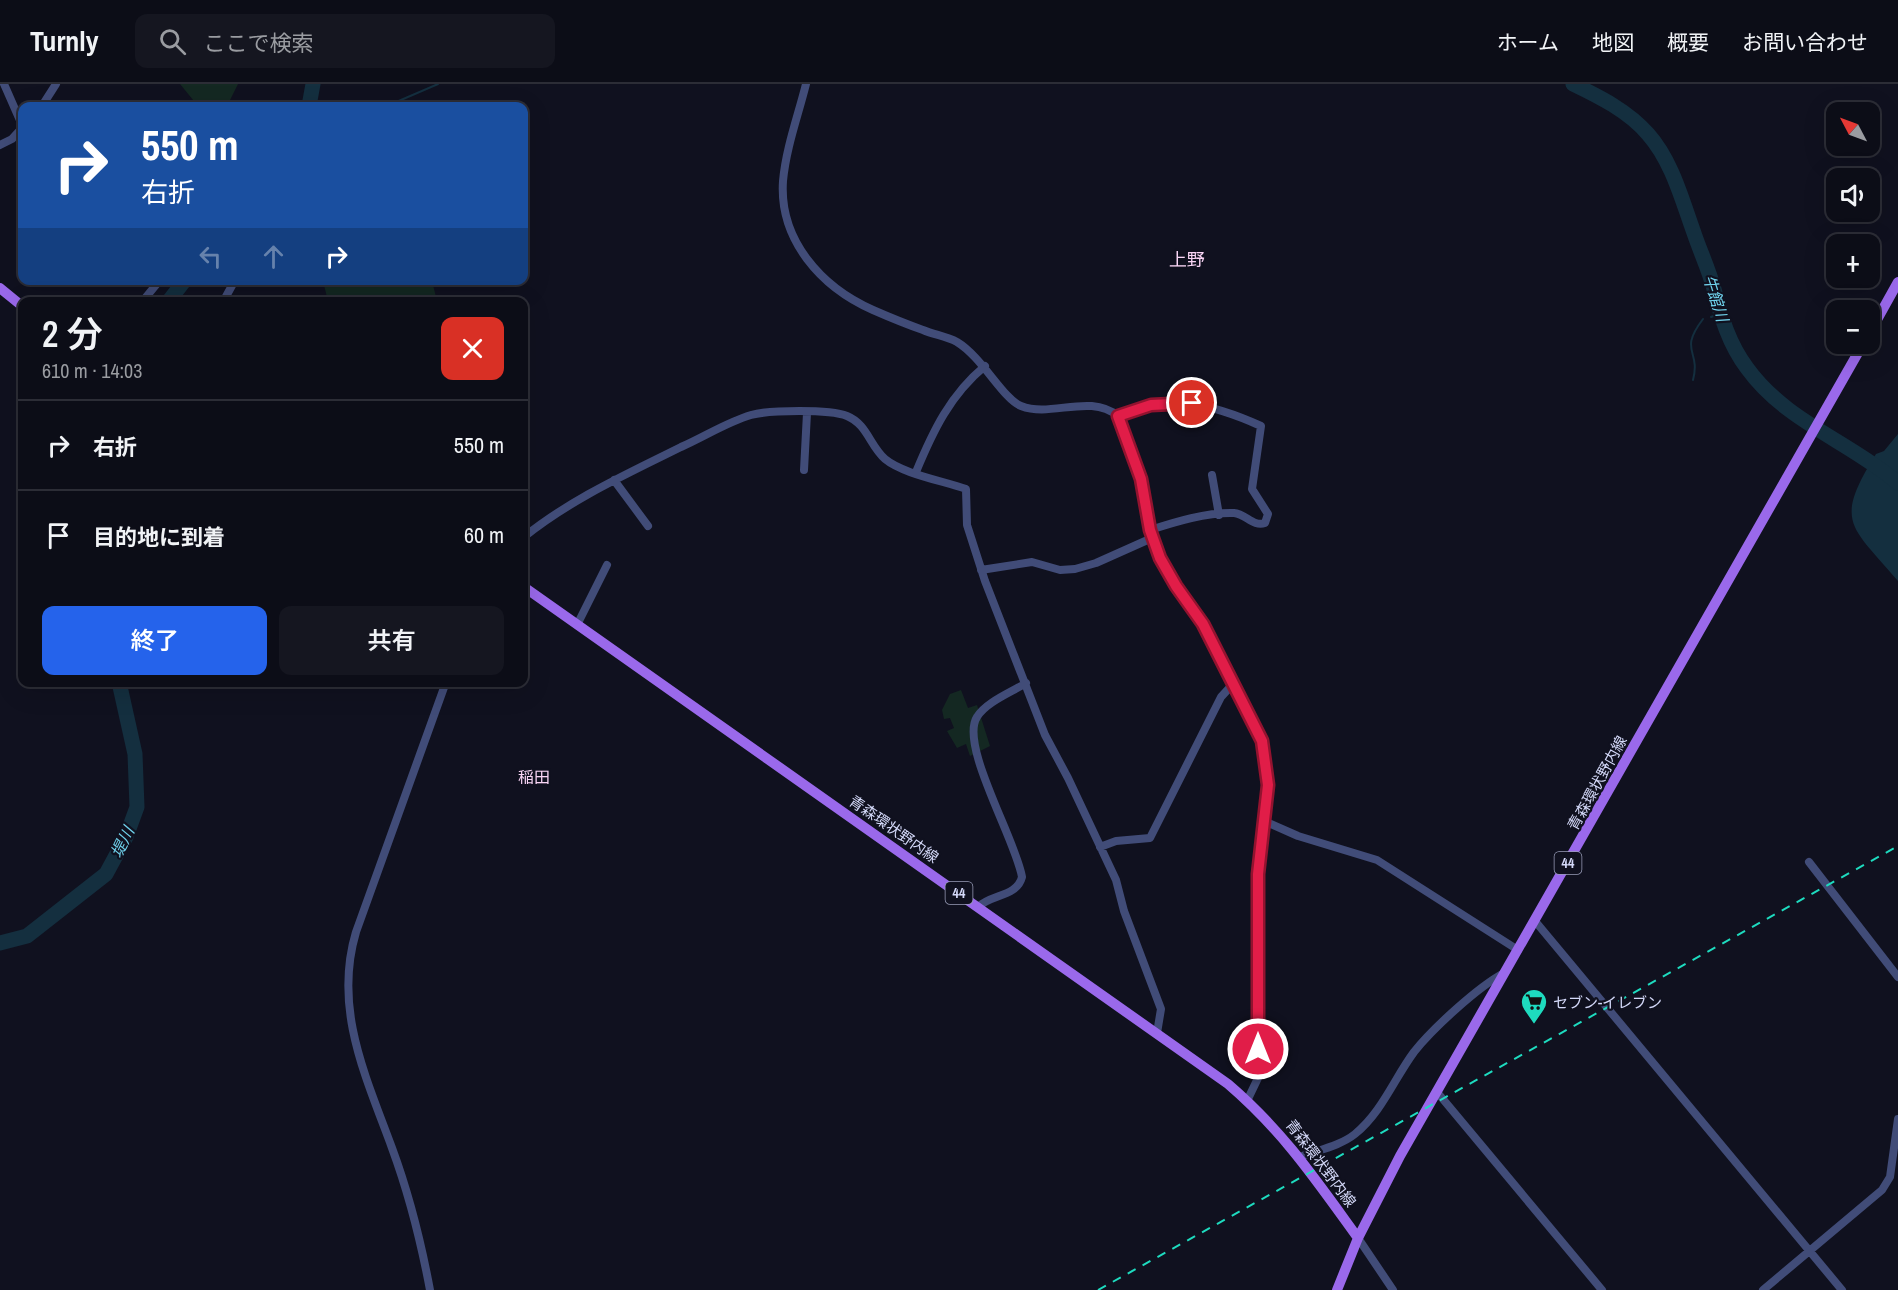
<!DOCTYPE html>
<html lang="ja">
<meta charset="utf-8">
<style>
body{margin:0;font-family:"Archivo Narrow","Noto Sans JP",sans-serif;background:#151620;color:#f1f3f6;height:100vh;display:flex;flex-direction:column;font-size:22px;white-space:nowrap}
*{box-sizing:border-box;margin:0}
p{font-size:20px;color:#9a9ca1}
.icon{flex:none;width:33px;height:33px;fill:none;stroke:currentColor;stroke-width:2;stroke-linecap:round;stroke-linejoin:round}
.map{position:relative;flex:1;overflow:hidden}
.side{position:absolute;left:18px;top:213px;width:510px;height:390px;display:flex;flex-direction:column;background:#0c0d17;border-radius:12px;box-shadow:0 6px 24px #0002,0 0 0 2px #2c2d36}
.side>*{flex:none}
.top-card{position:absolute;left:18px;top:18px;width:510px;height:183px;border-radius:12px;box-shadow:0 6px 24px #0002,0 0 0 2px #2c2d36;background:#1a4fa0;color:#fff;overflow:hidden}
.needle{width:39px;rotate:311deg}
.buttons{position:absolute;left:1826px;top:18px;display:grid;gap:12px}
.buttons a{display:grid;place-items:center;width:54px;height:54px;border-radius:12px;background:#0c0d17;box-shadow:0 6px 24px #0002,0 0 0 2px #2c2d36;font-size:30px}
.pin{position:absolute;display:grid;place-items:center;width:51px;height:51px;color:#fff;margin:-26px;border:3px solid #fff;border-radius:50%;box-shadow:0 2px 6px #0007}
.me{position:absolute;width:66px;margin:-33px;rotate:0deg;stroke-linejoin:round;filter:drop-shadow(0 0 4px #0008)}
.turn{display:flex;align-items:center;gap:21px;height:126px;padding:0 24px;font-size:27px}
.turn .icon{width:78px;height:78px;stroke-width:2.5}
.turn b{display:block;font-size:42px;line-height:51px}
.lanes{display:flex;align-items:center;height:57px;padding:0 24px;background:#0003;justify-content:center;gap:30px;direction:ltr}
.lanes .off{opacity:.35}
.round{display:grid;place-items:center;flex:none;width:63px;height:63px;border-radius:12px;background:#151620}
.headline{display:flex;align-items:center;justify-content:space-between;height:102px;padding:0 24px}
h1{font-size:36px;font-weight:600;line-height:45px}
.primary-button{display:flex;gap:12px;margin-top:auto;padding:12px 24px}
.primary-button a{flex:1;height:69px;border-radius:12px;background:#2563eb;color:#fff;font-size:24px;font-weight:600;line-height:69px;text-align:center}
.primary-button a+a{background:#151620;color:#f1f3f6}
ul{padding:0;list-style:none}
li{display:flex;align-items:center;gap:18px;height:90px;padding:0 24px;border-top:2px solid #2c2d36}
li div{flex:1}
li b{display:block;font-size:22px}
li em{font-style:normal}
header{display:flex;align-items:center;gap:36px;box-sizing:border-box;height:84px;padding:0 30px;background:#0c0d17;border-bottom:2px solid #2c2d36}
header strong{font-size:28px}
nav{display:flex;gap:33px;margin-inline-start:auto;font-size:21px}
.search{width:420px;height:54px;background:#151620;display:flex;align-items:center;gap:15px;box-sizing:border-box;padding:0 21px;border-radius:12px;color:#9a9ca1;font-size:22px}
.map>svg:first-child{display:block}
.green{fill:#142822}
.water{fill:#142f3f}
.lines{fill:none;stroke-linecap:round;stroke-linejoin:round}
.stream{stroke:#142f3f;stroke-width:2}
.river{stroke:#142f3f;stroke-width:15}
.minor{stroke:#414c78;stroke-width:8}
.major{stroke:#9a69eb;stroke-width:10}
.rail{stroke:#1edbbf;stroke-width:2;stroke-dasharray:9 8;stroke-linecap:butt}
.route-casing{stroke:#92132f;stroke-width:15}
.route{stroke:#e11d48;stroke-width:10}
.labels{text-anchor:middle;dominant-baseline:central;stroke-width:4.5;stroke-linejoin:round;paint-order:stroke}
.shield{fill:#10111f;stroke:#999db8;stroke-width:1.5}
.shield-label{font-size:14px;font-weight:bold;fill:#d4d9f9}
.street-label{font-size:15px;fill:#d4d9f9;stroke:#10111f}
.poi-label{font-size:15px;fill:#d4d9f9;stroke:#10111f;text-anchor:start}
.water-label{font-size:16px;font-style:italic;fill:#6fd1eb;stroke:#10111f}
.neighbourhood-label{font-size:16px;fill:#f9d5f5;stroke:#10111f}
.quarter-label{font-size:18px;fill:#f9d5f5;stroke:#10111f}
</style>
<header>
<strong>Turnly</strong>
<div class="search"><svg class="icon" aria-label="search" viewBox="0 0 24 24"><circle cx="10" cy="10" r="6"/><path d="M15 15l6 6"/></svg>ここで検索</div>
<nav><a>ホーム</a><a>地図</a><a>概要</a><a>お問い合わせ</a></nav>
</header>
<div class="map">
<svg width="1898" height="1206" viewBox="0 0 1898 1206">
<rect width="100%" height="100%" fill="#10111f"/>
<path class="green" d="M 180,0 L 238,0 L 230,16 L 230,22 L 198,22 Z
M 323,197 L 432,197 L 437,217 L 328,217 Z
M 961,606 L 968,624 L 977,621 L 990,662 L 970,672 L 966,660 L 957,664 L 947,647 L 954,644 L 950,634 L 944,635 L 942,626 L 950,610 Z"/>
<path class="water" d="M 1898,350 L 1898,497 C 1851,441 1833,439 1876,370 L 1884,367 Z"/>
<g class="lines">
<path class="stream" d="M 387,22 L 438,0
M 1711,233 L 1719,230
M 1693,296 C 1701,265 1678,268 1703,235"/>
<path class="river" d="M 1573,0 C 1600,13 1628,27 1648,50 C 1672,77 1682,116 1694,149 C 1700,167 1709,186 1714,205 C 1721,233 1729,260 1747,284 C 1786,338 1849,357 1898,399
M 309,22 L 313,0
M 168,218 L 185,196
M 0,859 L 27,852 L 106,790 L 126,753 L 137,723 L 135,670 L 119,598"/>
<path class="minor" d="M 4,0 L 22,41
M 806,0 C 798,32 786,64 783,97 C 779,156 821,203 873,226 C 889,233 906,240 923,246 C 935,251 946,252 957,258 C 982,273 1003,315 1021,322 C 1052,334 1089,309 1118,332 L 1141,395 L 1150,446 L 1160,474 L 1176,502 L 1203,540 L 1225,588 L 1254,638 L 1264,670 L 1268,701 L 1258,790 L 1258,994 L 1247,1017
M 42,22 L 56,0
M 0,61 L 12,55 L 22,44
M 142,218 L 160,196
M 223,218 L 235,196
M 1118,332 C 1163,306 1217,322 1261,342 L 1252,405 L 1268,430 L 1265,439 C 1253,443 1246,430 1234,429 C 1207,428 1175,438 1150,446
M 804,386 L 807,329
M 916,388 C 933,347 950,311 985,282
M 1212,391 L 1219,431
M 614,396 L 648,442
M 524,453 C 571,415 627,390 681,363 C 704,353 727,338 751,331 C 769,326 830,325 847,332 C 867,340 870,362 885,375 C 903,390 944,397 966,405 L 967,441 L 985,497 L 1045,651 L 1068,694 L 1116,796 L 1124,827 L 1161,925 L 1157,949
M 981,486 L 1032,478 L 1060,486 L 1075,485 L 1096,479 L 1152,454
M 577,541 L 607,481
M 1264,737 L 1298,752 L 1377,776 L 1518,866
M 1100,763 L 1116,757 L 1150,754 L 1221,613 L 1232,601
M 1809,778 L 1898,893
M 978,823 C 991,810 1017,813 1022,793 C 1016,756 959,661 977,633 C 986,618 1012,608 1026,599
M 1535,837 L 1842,1206
M 1437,1008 L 1602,1206
M 1300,1073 C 1318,1066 1340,1062 1355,1050 C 1382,1028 1394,995 1414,968 C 1433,944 1478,903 1504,889
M 1358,1154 L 1393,1206
M 430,1206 C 421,1158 409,1110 392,1064 C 366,993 333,925 356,848 L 446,598
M 1763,1206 L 1882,1106 L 1890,1093 L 1898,1035"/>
<path class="major" d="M 0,204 L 22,222
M 1869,250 L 1898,198
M 524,503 L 1228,1000 C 1283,1047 1316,1096 1358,1154
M 1337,1206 L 1358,1154 L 1400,1072 L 1863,260"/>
<path class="rail" d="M 1098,1206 L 1898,762"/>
</g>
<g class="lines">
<g class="route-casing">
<path id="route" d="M 1192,319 L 1151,321 L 1118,332 L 1141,395 L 1150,446 L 1160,474 L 1176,502 L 1203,540 L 1262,657 L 1268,701 L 1258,790 L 1258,965"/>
</g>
<use href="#route" class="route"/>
</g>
<defs>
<g id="supermarket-pin" transform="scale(1.35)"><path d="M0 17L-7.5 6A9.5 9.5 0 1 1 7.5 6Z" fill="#1edbbf" stroke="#10111f"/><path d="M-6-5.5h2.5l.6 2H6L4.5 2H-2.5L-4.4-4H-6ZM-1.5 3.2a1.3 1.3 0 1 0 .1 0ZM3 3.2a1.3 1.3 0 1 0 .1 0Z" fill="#111"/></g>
</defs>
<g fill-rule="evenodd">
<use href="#supermarket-pin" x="1534" y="918"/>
</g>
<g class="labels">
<g class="shield">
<rect x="1554.5" y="768" width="27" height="22" rx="4.5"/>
<rect x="945.5" y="798" width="27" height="22" rx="4.5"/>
</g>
<g class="shield-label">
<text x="1568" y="779">44</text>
<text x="959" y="809">44</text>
</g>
<g class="street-label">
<text transform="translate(1597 699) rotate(-61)">青森環状野内線</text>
<text transform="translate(894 745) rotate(35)">青森環状野内線</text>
<text transform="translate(1321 1079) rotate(53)">青森環状野内線</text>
</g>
<g class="poi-label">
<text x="1553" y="918">セブン-イレブン</text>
</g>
<g class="water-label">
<text transform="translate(1716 214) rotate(72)">牛館川</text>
<text transform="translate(122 758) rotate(-64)">堤川</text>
</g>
<g class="neighbourhood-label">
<text x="534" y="693">稲田</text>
</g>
<g class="quarter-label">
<text x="1187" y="175">上野</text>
</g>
</g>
</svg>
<div class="buttons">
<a><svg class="needle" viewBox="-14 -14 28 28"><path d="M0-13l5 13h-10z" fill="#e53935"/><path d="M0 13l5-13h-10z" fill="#9a9ca1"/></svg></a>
<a><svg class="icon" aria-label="sound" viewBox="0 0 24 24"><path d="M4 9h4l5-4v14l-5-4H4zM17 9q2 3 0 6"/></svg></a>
<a>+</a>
<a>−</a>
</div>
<div class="pin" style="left:1192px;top:319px;background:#d93025"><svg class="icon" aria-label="arrive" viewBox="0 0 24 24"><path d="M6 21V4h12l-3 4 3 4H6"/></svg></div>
<svg class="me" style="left:1258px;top:965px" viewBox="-20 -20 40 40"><circle r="17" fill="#e11d48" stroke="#fff" stroke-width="3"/><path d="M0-11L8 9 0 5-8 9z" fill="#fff"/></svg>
<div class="top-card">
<div class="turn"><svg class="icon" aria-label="right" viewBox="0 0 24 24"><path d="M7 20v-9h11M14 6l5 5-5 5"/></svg><div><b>550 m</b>右折</div></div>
<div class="lanes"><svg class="icon off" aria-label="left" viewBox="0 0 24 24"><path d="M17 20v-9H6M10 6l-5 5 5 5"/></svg><svg class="icon off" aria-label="ahead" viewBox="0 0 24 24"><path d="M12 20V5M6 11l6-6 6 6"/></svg><svg class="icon" aria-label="right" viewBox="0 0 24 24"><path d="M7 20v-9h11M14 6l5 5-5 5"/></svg></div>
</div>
<section class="side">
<div class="headline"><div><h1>2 分</h1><p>610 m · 14:03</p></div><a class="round" style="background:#d93025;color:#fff"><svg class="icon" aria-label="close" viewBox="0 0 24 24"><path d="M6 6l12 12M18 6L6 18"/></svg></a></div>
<ul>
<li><svg class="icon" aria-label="right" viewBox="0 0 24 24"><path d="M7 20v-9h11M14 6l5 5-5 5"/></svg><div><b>右折</b></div><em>550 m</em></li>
<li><svg class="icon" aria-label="arrive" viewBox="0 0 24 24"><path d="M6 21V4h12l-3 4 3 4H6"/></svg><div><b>目的地に到着</b></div><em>60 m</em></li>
</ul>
<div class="primary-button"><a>終了</a><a>共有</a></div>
</section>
</div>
